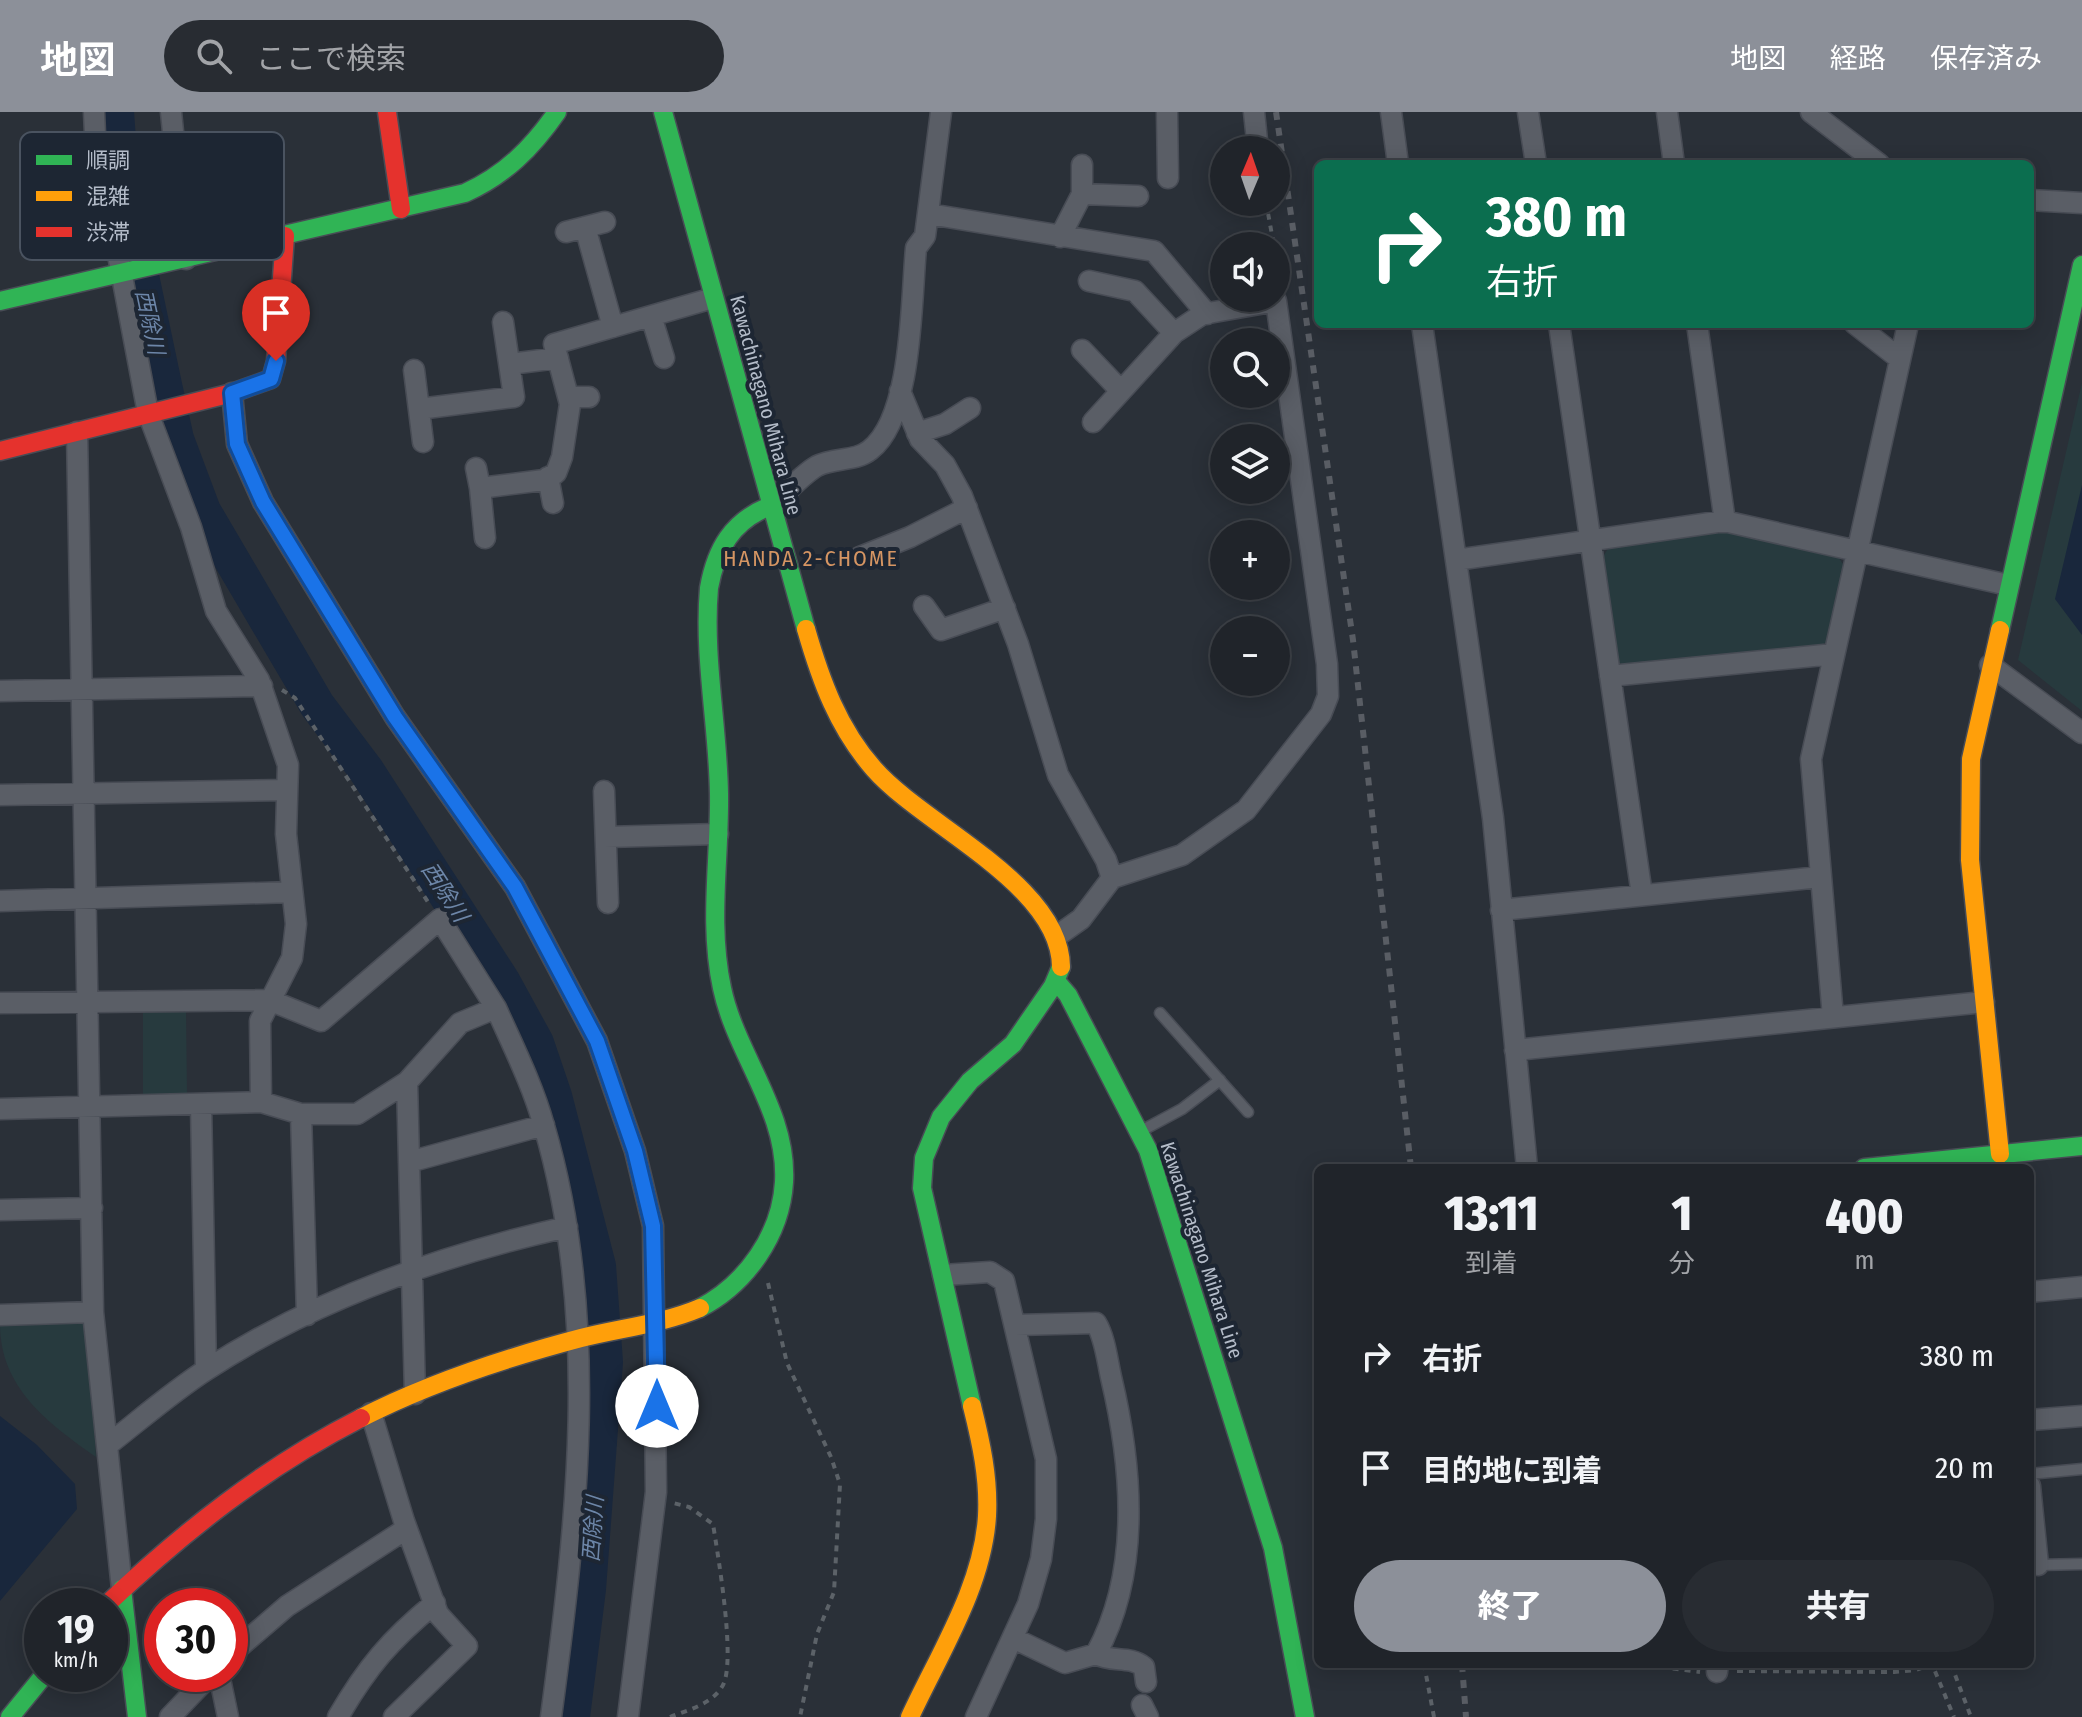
<!DOCTYPE html>
<html lang="ja">
<meta charset="utf-8">
<style>
body{margin:0;font-family:"Fira Sans Condensed","Noto Sans JP",sans-serif;background:#282c32;color:#f1f3f6;height:100vh;display:flex;flex-direction:column;font-size:30px;white-space:nowrap}
*{box-sizing:border-box;margin:0}
p{font-size:26px;color:#a2a4a8}
.icon{flex:none;width:44px;height:44px;fill:none;stroke:currentColor;stroke-width:2;stroke-linecap:round;stroke-linejoin:round}
.map{position:relative;flex:1;overflow:hidden}
.panel{position:absolute;left:1314px;top:1052px;width:720px;height:504px;display:flex;flex-direction:column;background:#20242a;border-radius:12px;box-shadow:0 4px 20px #0003,0 0 0 2px #3d4147}
.panel>*{flex:none}
.top-card{position:absolute;left:1314px;top:48px;width:720px;height:168px;border-radius:12px;box-shadow:0 4px 20px #0003,0 0 0 2px #3d4147;background:#0b6e4f;color:#fff;overflow:hidden}
.needle{width:52px;rotate:2deg}
.controls{position:absolute;left:1210px;top:24px;display:grid;gap:16px}
.controls a{display:grid;place-items:center;width:80px;height:80px;border-radius:50%;background:#20242a;box-shadow:0 4px 20px #0003,0 0 0 2px #3d4147;font-size:40px}
.speed{position:absolute;left:24px;top:1476px;display:flex;gap:16px;font-size:40px;font-weight:700;text-align:center}
.speed>*{display:grid;place-content:center;width:104px;height:104px;border-radius:50%;background:#20242a;box-shadow:0 4px 20px #0003,0 0 0 2px #3d4147;line-height:1}
.speed small{font-size:20px;font-weight:400}
.speed .limit{border:12px solid #d22;background:#fff;color:#111}
.pin{position:absolute;display:grid;place-items:center;width:68px;height:68px;color:#fff;margin:-82px -34px;border-radius:50% 50% 50% 0;rotate:-45deg;box-shadow:0 0 8px #0007}
.pin .icon{rotate:45deg}
.me{position:absolute;width:88px;margin:-44px;rotate:0deg;stroke-linejoin:round;filter:drop-shadow(0 0 6px #0008)}
.turn{display:flex;align-items:center;gap:28px;height:168px;padding:0 40px;font-size:36px}
.turn .icon{width:104px;height:104px;stroke-width:2.5}
.turn b{display:block;font-size:56px;line-height:68px}
.eta{display:flex;justify-content:space-evenly;align-items:center;height:136px;text-align:center}
.eta b{font-size:48px;font-weight:800;line-height:56px}
.action{display:flex;gap:16px;margin-top:auto;padding:16px 40px}
.action a{flex:1;height:92px;border-radius:48px;background:#8c9099;color:#fff;font-size:32px;font-weight:800;line-height:92px;text-align:center}
.action a+a{background:#282c32;color:#f1f3f6}
ul{padding:0;list-style:none}
li{display:flex;align-items:center;gap:24px;height:112px;padding:0 40px}
li div{flex:1}
li b{display:block;font-size:30px}
li em{font-style:normal}
header{display:flex;align-items:center;gap:48px;box-sizing:border-box;height:112px;padding:0 40px;background:#8c9099;color:#fff}
header strong{font-size:38px}
nav{display:flex;gap:44px;margin-inline-start:auto;font-size:28px}
.search{width:560px;height:72px;background:#282c32;display:flex;align-items:center;gap:20px;box-sizing:border-box;padding:0 28px;border-radius:44px;color:#a2a4a8;font-size:30px}
.map>svg:first-child{display:block}
.green{fill:#273a3e}
.water{fill:#19273c}
.lines{fill:none;stroke-linecap:round;stroke-linejoin:round}
.river{stroke:#19273c;stroke-width:36}
.lane-casing{stroke:#484c55;stroke-width:13}
.street-casing{stroke:#484c55;stroke-width:23}
.fast-casing{stroke:#484c55;stroke-width:21}
.slow-casing{stroke:#484c55;stroke-width:21}
.jam-casing{stroke:#484c55;stroke-width:21}
.path{stroke:#5c6268;stroke-width:4;stroke-dasharray:6 6;stroke-linecap:butt}
.lane{stroke:#5a5e66;stroke-width:10}
.street{stroke:#5a5e66;stroke-width:20}
.fast{stroke:#30b455;stroke-width:18}
.slow{stroke:#ff9f0a;stroke-width:18}
.jam{stroke:#e5322d;stroke-width:18}
.rail{stroke:#595d64;stroke-width:6;stroke-dasharray:8 8;stroke-linecap:butt}
.route-casing{stroke:#114b97;stroke-width:20}
.route{stroke:#1a73e8;stroke-width:14}
.labels{text-anchor:middle;dominant-baseline:central;stroke-width:8;stroke-linejoin:round;paint-order:stroke}
.street-label{font-size:20px;fill:#b4bcc9;stroke:#1d2633}
.water-label{font-size:22px;font-style:italic;fill:#6d86a8;stroke:#1d2633}
.neighbourhood-label{font-size:22px;letter-spacing:2px;fill:#d59563;stroke:#1d2633}
.key{fill:#1d2633;stroke:#4a5360;stroke-width:2}
.key-label{font-size:22px;fill:#b4bcc9}
</style>
<header>
<strong>地図</strong>
<div class="search"><svg class="icon" aria-label="search" viewBox="0 0 24 24"><circle cx="10" cy="10" r="6"/><path d="M15 15l6 6"/></svg>ここで検索</div>
<nav><a>地図</a><a>経路</a><a>保存済み</a></nav>
</header>
<div class="map">
<svg width="2082" height="1605" viewBox="0 0 2082 1605">
<rect width="100%" height="100%" fill="#2a3038"/>
<path class="green" d="M 2082,271 L 2082,599 L 2018,548 Z
M 1724,420 L 1839,446 L 1846,457 L 1830,527 L 1815,538 L 1628,557 L 1615,547 L 1601,448 L 1609,435 Z
M 143,899 L 186,899 L 187,981 L 143,983 Z
M 79,1208 L 88,1217 L 96,1345 C 48,1311 0,1276 0,1212 Z"/>
<path class="water" d="M 2082,373 L 2082,523 L 2055,487 Z
M 0,1304 L 37,1333 L 75,1372 L 77,1397 L 0,1489 Z"/>
<g class="lines">
<path class="river" d="M 116,0 L 121,69 L 164,273 L 176,327 L 203,399 L 317,593 L 366,658 L 502,869 L 536,931 L 554,984 L 598,1154 L 605,1250 L 588,1477 L 572,1605"/>
<g class="lane-casing">
<path id="lane" d="M 1160,901 L 1248,1000
M 1141,1019 L 1182,997 L 1220,968
M 2030,1362 L 2082,1357
M 2038,1453 L 2082,1452"/>
</g>
<g class="street-casing">
<path id="street" d="M 94,0 L 95,22 L 148,301 L 191,415 L 216,499 L 259,568 L 288,653 L 286,722 L 296,812 L 292,846 L 260,909 L 261,990
M 171,0 L 186,147
M 1167,0 L 1168,66
M 1254,0 L 1258,38
M 1391,0 L 1398,52
M 1528,0 L 1536,52
M 1667,0 L 1674,52
M 1811,0 L 1879,52
M 1082,82 L 1138,84
M 2030,88 L 2082,91
M 929,102 L 1154,139 L 1207,202
M 585,115 L 613,215
M 566,120 L 605,110
M 1060,125 L 1082,82 L 1082,53
M 1089,169 L 1135,179 L 1174,221
M 651,204 L 664,246
M 1422,212 L 1493,706 L 1527,1056
M 1559,212 L 1642,783
M 1697,212 L 1725,410
M 1855,212 L 1900,247
M 1082,238 L 1121,279
M 510,252 L 558,246
M 414,258 L 423,330
M 900,279 L 920,327 L 945,353 L 962,384 L 1018,532 L 1058,663 L 1106,748 L 1112,766
M 232,281 L 237,332 L 263,390 L 395,605 L 515,775 L 597,929 L 635,1039 L 653,1114 L 656,1380 L 628,1605
M 569,285 L 589,285
M 419,297 L 514,285 L 503,210
M 77,320 L 93,1200 L 122,1477
M 917,321 L 945,312 L 970,296
M 476,356 L 480,376
M 548,365 L 553,391
M 770,394 C 786,382 801,363 817,354 C 834,345 855,350 870,338 C 913,305 911,187 916,136 L 925,124 L 941,0
M 485,426 L 480,376 L 544,368 L 556,361 L 562,345 L 570,292 L 554,232 L 713,186
M 860,445 L 910,425 L 967,396
M 1456,448 L 1724,409 L 2008,473
M 924,494 L 941,518 L 1005,496
M 1990,553 L 2082,621
M 1610,564 L 1834,542
M 0,579 L 262,574
M 604,679 L 608,791
M 0,683 L 287,678
M 606,725 L 718,722
M 0,789 L 292,780
M 1501,798 L 1820,765
M 1057,824 L 1081,807 L 1112,766 L 1182,743 L 1246,698 L 1321,602 L 1328,584 L 1327,552 L 1276,189 L 1203,202 L 1174,221 L 1093,310
M 0,891 L 269,888 L 321,909 L 440,807 L 496,896
M 1833,905 L 1811,647 L 1908,212
M 1515,938 L 1984,890
M 407,970 L 415,1282
M 201,992 L 206,1258
M 0,997 L 261,990 L 301,1002 L 357,1002 L 407,970 L 460,911 L 496,896 C 513,934 533,974 544,1014 C 601,1207 577,1410 551,1605
M 301,1002 L 307,1203
M 409,1050 L 544,1013
M 0,1098 L 92,1096
M 943,1163 L 990,1160 L 1004,1169 L 1046,1347 L 1046,1407 L 1041,1447 L 1028,1492 L 976,1605
M 2030,1180 L 2082,1175
M 0,1203 L 93,1200
M 371,1301 L 404,1409 L 438,1502 L 467,1534 L 394,1605
M 2030,1308 L 2082,1304
M 109,1332 C 141,1307 172,1280 206,1258 C 315,1187 442,1143 567,1115
M 2030,1374 L 2038,1453
M 1013,1526 L 1065,1551 L 1096,1542 C 1142,1458 1132,1353 1111,1265 C 1107,1247 1105,1226 1096,1211 L 1016,1213
M 1096,1542 C 1113,1551 1129,1543 1144,1555 L 1146,1570
M 230,1543 L 287,1494 L 406,1417
M 1717,1560 L 1718,1552
M 219,1562 L 228,1605
M 1142,1593 L 1148,1605
M 170,1605 L 211,1562
M 338,1605 C 367,1555 390,1528 435,1491"/>
</g>
<g class="fast-casing">
<path id="fast" d="M 663,0 L 806,517
M 0,189 L 465,81 C 505,63 532,36 557,0
M 2000,518 L 2082,153
M 1056,869 L 1068,883 L 1148,1038 L 1273,1436 L 1305,1605
M 1864,1056 L 2082,1034
M 700,1196 C 746,1172 781,1123 784,1070 C 788,999 736,943 722,876 C 708,811 720,747 719,682 C 718,614 703,544 709,476 C 716,437 732,409 770,394
M 972,1294 L 922,1076 L 924,1046 L 941,1005 L 970,969 L 1013,932 L 1053,874 L 1061,855
M 122,1477 L 137,1605
M 10,1605 L 45,1562"/>
</g>
<g class="slow-casing">
<path id="slow" d="M 806,517 C 821,569 838,616 874,657 C 924,714 1061,773 1061,855
M 2000,1042 L 1970,748 L 1971,647 L 2000,518
M 361,1306 C 431,1270 505,1246 581,1226 C 621,1216 662,1212 700,1196
M 910,1605 C 939,1542 983,1474 987,1404 C 989,1366 981,1330 972,1294"/>
</g>
<g class="jam-casing">
<path id="jam" d="M 387,0 L 401,97
M 0,339 L 232,281 L 271,267 L 276,249 L 285,124
M 105,1494 C 183,1420 265,1355 361,1306"/>
</g>
<path class="path" d="M 1266,90 L 1274,134
M 1276,148 L 1280,169
M 282,578 L 295,586 L 430,793
M 768,1171 L 787,1251 L 831,1345 L 840,1372 L 834,1480 L 817,1522 L 800,1605
M 1424,1552 L 1434,1605
M 1637,1552 L 1700,1560
M 1951,1552 L 1971,1605
M 1737,1559 L 1894,1560 L 1916,1558 L 1932,1552 L 1954,1605
M 670,1605 C 688,1598 713,1592 723,1573 C 736,1548 718,1444 713,1412 L 689,1395 L 673,1391"/>
<use href="#lane" class="lane"/>
<use href="#street" class="street"/>
<use href="#fast" class="fast"/>
<use href="#slow" class="slow"/>
<use href="#jam" class="jam"/>
<path class="rail" d="M 1276,0 L 1353,528 L 1411,1056
M 1462,1552 L 1466,1605"/>
</g>
<g class="lines">
<g class="route-casing">
<path id="route" d="M 276,249 L 271,267 L 232,281 L 237,332 L 263,390 L 395,605 L 515,775 L 597,929 L 635,1039 L 653,1114 L 657,1294"/>
</g>
<use href="#route" class="route"/>
</g>
<g class="labels">
<g class="street-label">
<text transform="translate(766 293) rotate(75)">Kawachinagano Mihara Line</text>
<text transform="translate(1202 1138) rotate(72)">Kawachinagano Mihara Line</text>
</g>
<g class="water-label">
<text transform="translate(150 210) rotate(78)">西除川</text>
<text transform="translate(445 780) rotate(57)">西除川</text>
<text transform="translate(593 1417) rotate(-86)">西除川</text>
</g>
<g class="neighbourhood-label">
<text x="811" y="446">HANDA 2-CHOME</text>
</g>
</g>
<rect x="20" y="20" width="264" height="128" rx="12" class="key"/>
<rect x="36" y="43" width="36" height="10" fill="#30b455"/>
<rect x="36" y="79" width="36" height="10" fill="#ff9f0a"/>
<rect x="36" y="115" width="36" height="10" fill="#e5322d"/>
<g class="key-label">
<text x="86" y="56">順調</text>
<text x="86" y="92">混雑</text>
<text x="86" y="128">渋滞</text>
</g>
</svg>
<div class="controls">
<a><svg class="needle" viewBox="-14 -14 28 28"><path d="M0-13l5 13h-10z" fill="#e53935"/><path d="M0 13l5-13h-10z" fill="#a2a4a8"/></svg></a>
<a><svg class="icon" aria-label="sound" viewBox="0 0 24 24"><path d="M4 9h4l5-4v14l-5-4H4zM17 9q2 3 0 6"/></svg></a>
<a><svg class="icon" aria-label="search" viewBox="0 0 24 24"><circle cx="10" cy="10" r="6"/><path d="M15 15l6 6"/></svg></a>
<a><svg class="icon" aria-label="layers" viewBox="0 0 24 24"><path d="M12 4l9 5-9 5-9-5zM3 14l9 5 9-5"/></svg></a>
<a>+</a>
<a>−</a>
</div>
<div class="speed"><div>19<small>km/h</small></div><div class="limit">30</div></div>
<div class="pin" style="left:276px;top:249px;background:#d93025"><svg class="icon" aria-label="arrive" viewBox="0 0 24 24"><path d="M6 21V4h12l-3 4 3 4H6"/></svg></div>
<svg class="me" style="left:657px;top:1294px" viewBox="-20 -20 40 40"><circle r="19" fill="#fff"/><path d="M0-13L10 11 0 6-10 11z" fill="#1a73e8"/></svg>
<div class="top-card">
<div class="turn"><svg class="icon" aria-label="right" viewBox="0 0 24 24"><path d="M7 20v-9h11M14 6l5 5-5 5"/></svg><div><b>380 m</b>右折</div></div>
</div>
<section class="panel">
<div class="eta">
<div><b>13:11</b><p>到着</p></div>
<div><b>1</b><p>分</p></div>
<div><b>400</b><p>m</p></div>
</div>
<ul>
<li><svg class="icon" aria-label="right" viewBox="0 0 24 24"><path d="M7 20v-9h11M14 6l5 5-5 5"/></svg><div><b>右折</b></div><em>380 m</em></li>
<li><svg class="icon" aria-label="arrive" viewBox="0 0 24 24"><path d="M6 21V4h12l-3 4 3 4H6"/></svg><div><b>目的地に到着</b></div><em>20 m</em></li>
</ul>
<div class="action"><a>終了</a><a>共有</a></div>
</section>
</div>
